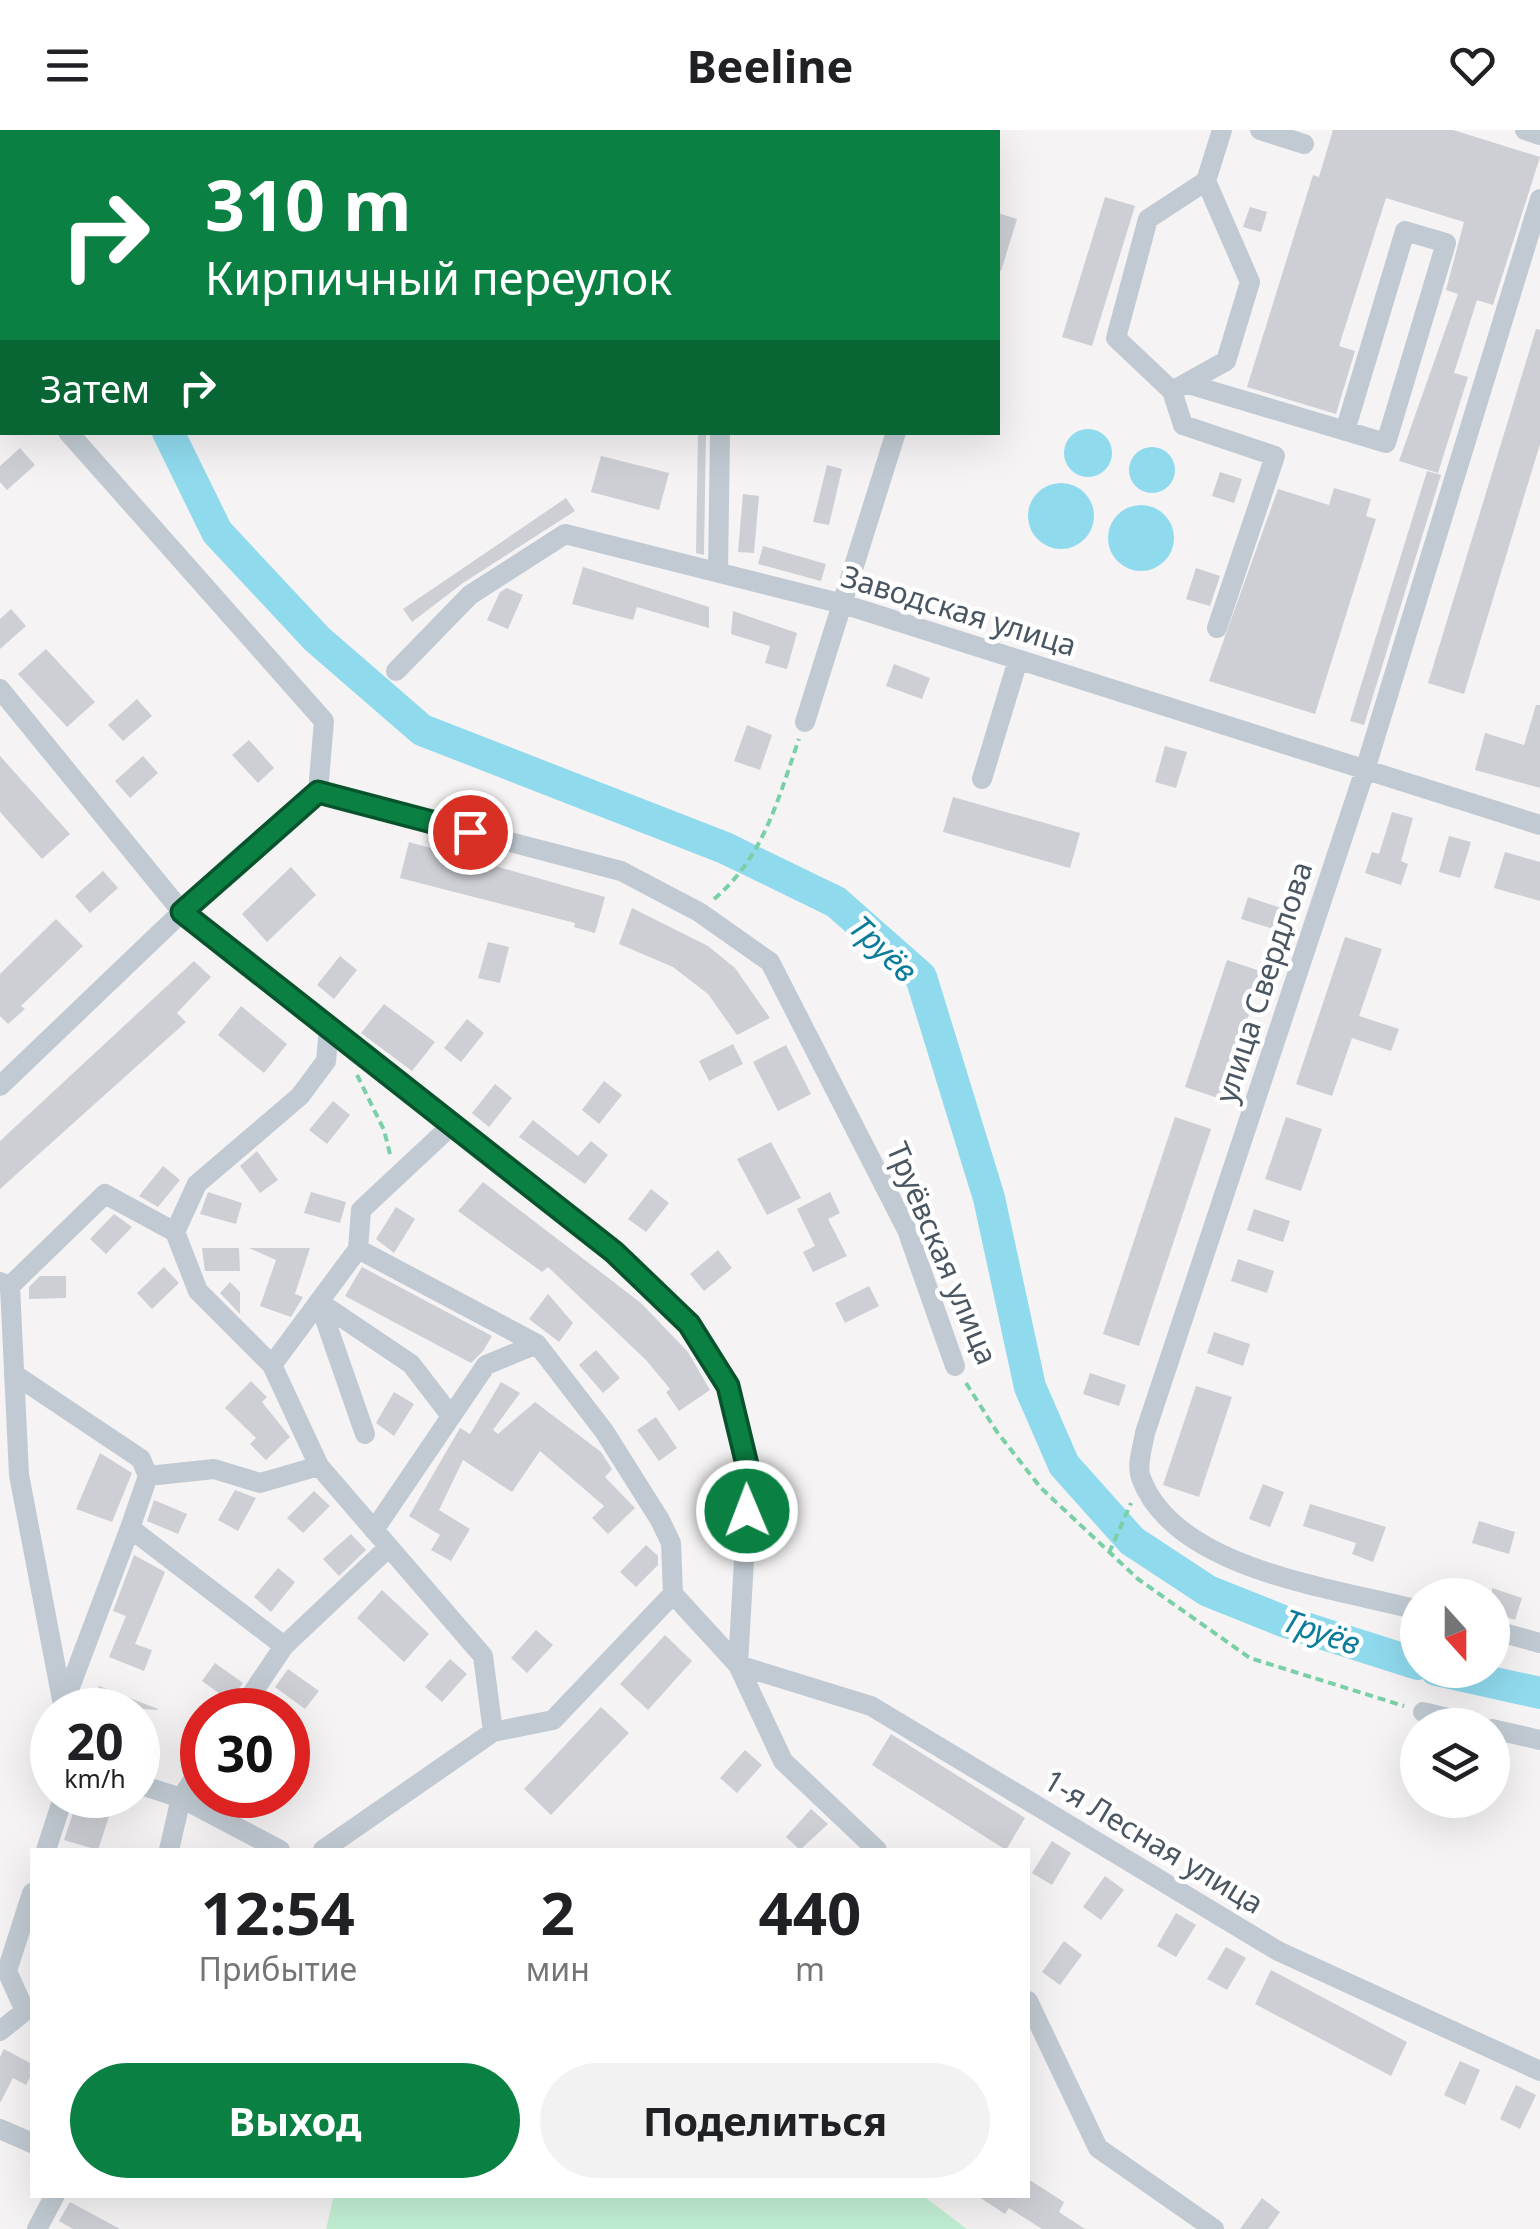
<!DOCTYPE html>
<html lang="ru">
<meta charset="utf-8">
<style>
body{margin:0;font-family:"Noto Sans",sans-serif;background:#f2f2f2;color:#202124;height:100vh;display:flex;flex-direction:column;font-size:38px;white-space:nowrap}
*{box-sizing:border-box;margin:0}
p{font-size:32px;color:#757577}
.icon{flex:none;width:55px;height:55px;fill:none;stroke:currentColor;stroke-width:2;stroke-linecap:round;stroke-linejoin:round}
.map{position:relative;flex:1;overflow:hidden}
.details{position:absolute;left:30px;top:1718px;width:1000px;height:350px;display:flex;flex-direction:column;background:#fff;border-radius:0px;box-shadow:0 10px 40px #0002}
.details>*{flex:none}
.banner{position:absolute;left:0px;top:0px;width:1000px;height:305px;box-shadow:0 10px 40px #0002;background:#0b8043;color:#fff;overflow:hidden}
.needle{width:65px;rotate:159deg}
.buttons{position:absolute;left:1400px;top:1448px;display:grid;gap:20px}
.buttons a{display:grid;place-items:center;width:110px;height:110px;border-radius:50%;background:#fff;box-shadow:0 10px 40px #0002;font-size:50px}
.speed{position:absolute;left:30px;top:1558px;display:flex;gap:20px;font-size:50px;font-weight:700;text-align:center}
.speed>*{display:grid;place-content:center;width:130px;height:130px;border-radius:50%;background:#fff;box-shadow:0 10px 40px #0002;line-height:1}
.speed small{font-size:25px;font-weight:400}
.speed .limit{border:15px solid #d22;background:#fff;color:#111}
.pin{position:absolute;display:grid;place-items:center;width:85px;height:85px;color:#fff;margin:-42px;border:5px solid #fff;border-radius:50%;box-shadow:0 2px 10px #0007}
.me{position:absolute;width:110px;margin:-55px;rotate:359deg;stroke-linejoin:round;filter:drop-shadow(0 0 8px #0008)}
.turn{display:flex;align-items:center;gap:35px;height:210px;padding:0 40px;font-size:45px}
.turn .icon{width:130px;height:130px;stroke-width:2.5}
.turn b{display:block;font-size:70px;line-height:85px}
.then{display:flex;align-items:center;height:95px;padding:0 40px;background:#0003;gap:20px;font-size:38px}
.eta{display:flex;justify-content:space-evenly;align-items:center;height:170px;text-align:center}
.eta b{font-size:60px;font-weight:700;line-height:70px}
.button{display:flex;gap:20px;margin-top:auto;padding:20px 40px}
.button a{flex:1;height:115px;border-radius:60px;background:#0b8043;color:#fff;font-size:40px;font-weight:700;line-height:115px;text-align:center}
.button a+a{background:#f2f2f2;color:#202124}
header{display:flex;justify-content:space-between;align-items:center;height:130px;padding:0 40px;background:#fff;font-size:45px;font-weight:700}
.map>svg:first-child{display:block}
.green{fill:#c3f1d5}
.water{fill:#90daee}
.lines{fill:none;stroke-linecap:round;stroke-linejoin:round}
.river{stroke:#90daee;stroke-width:32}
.building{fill:#cdcfd5}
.path{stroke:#7ad0a6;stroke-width:4;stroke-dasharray:8 5;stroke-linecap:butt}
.minor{stroke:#c1cad2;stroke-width:20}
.route-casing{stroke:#07532c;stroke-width:25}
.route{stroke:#0b8043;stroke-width:18}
.labels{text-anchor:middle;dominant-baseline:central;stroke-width:9;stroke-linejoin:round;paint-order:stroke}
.street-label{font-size:30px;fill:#4a5661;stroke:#fff}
.water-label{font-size:32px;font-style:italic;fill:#0c7c9b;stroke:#fff}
</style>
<header><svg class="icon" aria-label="menu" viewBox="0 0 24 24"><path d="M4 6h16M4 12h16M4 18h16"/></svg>Beeline<svg class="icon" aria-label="heart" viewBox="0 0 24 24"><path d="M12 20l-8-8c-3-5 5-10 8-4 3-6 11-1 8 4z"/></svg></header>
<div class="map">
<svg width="1540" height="2099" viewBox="0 0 1540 2099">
<rect width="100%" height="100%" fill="#f5f3f3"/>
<path class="green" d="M 334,2065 L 922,2065 L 967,2099 L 326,2099 Z"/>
<path class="water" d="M1064 323a24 24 0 1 1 48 0a24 24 0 1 1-48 0Z
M1129 340a23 23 0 1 1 46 0a23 23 0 1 1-46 0Z
M1028 386a33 33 0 1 1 66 0a33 33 0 1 1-66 0Z
M1108 408a33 33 0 1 1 66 0a33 33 0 1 1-66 0Z"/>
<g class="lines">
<path class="river" d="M 0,150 L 2,151
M 168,302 L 217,402 L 317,509 L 422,600 L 725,718 L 836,772 L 921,847 L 989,1068 L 1030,1257 L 1064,1335 L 1132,1411 L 1208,1461 L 1283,1491 L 1418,1534
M 1436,1540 L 1540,1563"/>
</g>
<path class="building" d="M 1333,0 L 1453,0 L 1540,27 L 1493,175 L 1477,170 L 1454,243 L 1468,247 L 1438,343 L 1399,331 L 1458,164 L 1446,160 L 1464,92 L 1386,68 L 1339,216 L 1355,221 L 1336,284 L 1247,257 L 1313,45 L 1319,47 Z
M 1105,67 L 1135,76 L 1092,216 L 1062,207 Z
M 1250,77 L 1267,82 L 1261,102 L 1243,97 Z
M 998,83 L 1017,89 L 1001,141 L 998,141 Z
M 1536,199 L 1540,200 L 1540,314 L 1464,564 L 1428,553 Z
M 698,302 L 706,302 L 704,425 L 696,423 Z
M 20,318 L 35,335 L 7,360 L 0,352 L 0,336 Z
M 601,326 L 669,343 L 659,380 L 591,362 Z
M 827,335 L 842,339 L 829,395 L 813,392 Z
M 1427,341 L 1441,345 L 1364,595 L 1350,591 Z
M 1220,342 L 1242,349 L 1234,373 L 1212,366 Z
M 1334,358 L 1371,369 L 1366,386 L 1376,389 L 1315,584 L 1209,551 L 1278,359 L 1329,375 Z
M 743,364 L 759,366 L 754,423 L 738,422 Z
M 566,368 L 575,381 L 463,453 L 412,492 L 403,479 Z
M 763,416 L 826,434 L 821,451 L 758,434 Z
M 583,437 L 709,477 L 709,498 L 637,477 L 633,490 L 572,474 Z
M 1196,438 L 1220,446 L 1210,476 L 1186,469 Z
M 507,458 L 523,465 L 508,499 L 487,490 L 500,462 Z
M 11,479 L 26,496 L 0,519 L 0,489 Z
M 733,481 L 797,503 L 787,539 L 765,533 L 770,516 L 731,504 Z
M 46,519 L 95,572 L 67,597 L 18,544 Z
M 894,534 L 930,548 L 922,569 L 886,556 Z
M 137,569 L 152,586 L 123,611 L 108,595 Z
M 1536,575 L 1540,575 L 1540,658 L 1475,640 L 1485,603 L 1524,615 Z
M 747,595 L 772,605 L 760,640 L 734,631 Z
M 249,610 L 274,638 L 258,653 L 232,625 Z
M 1165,616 L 1187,622 L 1176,658 L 1155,652 Z
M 0,626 L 70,704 L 42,729 L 0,682 Z
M 143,626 L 158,643 L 130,668 L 115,651 Z
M 953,667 L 1080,703 L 1070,738 L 943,702 Z
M 1392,682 L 1413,688 L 1401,731 L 1408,734 L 1401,755 L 1365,743 L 1372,722 L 1379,724 Z
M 1449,706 L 1471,712 L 1460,748 L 1439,742 Z
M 409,712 L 605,767 L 595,803 L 574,797 L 575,793 L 400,748 Z
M 1505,722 L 1540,732 L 1540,771 L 1494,758 Z
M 291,737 L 316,765 L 267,812 L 242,784 Z
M 103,741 L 118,758 L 90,783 L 75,766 Z
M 1248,767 L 1284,779 L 1277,800 L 1241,789 Z
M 632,778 L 708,816 L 735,838 L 770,888 L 737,905 L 708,864 L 673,837 L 619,814 Z
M 56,789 L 83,816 L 21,876 L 25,879 L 8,894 L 0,886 L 0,844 Z
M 1345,807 L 1382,819 L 1359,886 L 1399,899 L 1391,921 L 1352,908 L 1332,966 L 1296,954 Z
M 488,812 L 509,817 L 500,853 L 478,848 Z
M 340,826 L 357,840 L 334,869 L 317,855 Z
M 1227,830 L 1263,842 L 1221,969 L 1185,957 Z
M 194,831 L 211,847 L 177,883 L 186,892 L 0,1059 L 0,1011 Z
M 384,874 L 435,912 L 412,941 L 361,903 Z
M 241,876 L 287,914 L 264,943 L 218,905 Z
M 467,889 L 484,903 L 461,932 L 444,918 Z
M 733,914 L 743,934 L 709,951 L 699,931 Z
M 786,915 L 811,964 L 778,981 L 753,932 Z
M 604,951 L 622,965 L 599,994 L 582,980 Z
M 495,954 L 512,968 L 489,997 L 472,983 Z
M 333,971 L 350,985 L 327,1014 L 309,1000 Z
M 1175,987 L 1211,999 L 1139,1216 L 1103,1204 Z
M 1286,987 L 1322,999 L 1301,1061 L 1265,1049 Z
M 533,990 L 578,1026 L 591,1011 L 608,1025 L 585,1054 L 519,1007 Z
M 771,1012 L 801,1068 L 767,1085 L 737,1029 Z
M 257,1021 L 278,1050 L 260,1063 L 240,1036 Z
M 163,1036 L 180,1050 L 158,1077 L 139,1066 Z
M 483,1052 L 641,1173 L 688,1222 L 710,1260 L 679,1281 L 666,1262 L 670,1259 L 646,1230 L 548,1137 L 542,1142 L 458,1081 Z
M 651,1059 L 669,1073 L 646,1102 L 628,1089 Z
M 208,1062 L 242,1073 L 236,1094 L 200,1084 Z
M 311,1062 L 346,1072 L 340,1093 L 304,1083 Z
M 830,1062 L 840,1083 L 828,1089 L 847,1126 L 813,1142 L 803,1122 L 815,1116 L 797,1079 Z
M 396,1077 L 415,1089 L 394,1123 L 376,1109 Z
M 1254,1079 L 1290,1091 L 1283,1112 L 1247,1100 Z
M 114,1084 L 132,1097 L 106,1124 L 90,1109 Z
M 202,1118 L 239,1118 L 240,1141 L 205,1141 Z
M 249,1118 L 310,1118 L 295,1164 L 303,1167 L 291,1187 L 260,1176 L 276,1130 Z
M 718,1120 L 732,1138 L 704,1161 L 690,1144 Z
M 1238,1129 L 1274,1141 L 1267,1163 L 1231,1151 Z
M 164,1137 L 179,1153 L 152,1179 L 137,1163 Z
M 362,1137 L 492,1206 L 483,1221 L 471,1233 L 345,1166 Z
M 40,1146 L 66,1146 L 66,1168 L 29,1169 L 29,1157 Z
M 230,1152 L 240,1162 L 240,1184 L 220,1163 Z
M 869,1156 L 879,1176 L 845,1193 L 835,1173 Z
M 548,1164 L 573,1193 L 559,1212 L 529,1189 Z
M 1214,1202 L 1250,1214 L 1243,1236 L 1207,1223 Z
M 596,1220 L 620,1248 L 603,1263 L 579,1235 Z
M 1090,1243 L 1126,1255 L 1119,1276 L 1083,1264 Z
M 251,1251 L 267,1267 L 262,1272 L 290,1307 L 266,1330 L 250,1314 L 256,1308 L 225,1278 Z
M 501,1252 L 520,1263 L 493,1300 L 498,1304 L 535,1272 L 601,1322 L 612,1339 L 605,1347 L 635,1378 L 608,1404 L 592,1388 L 604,1376 L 540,1321 L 512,1362 L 463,1330 L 439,1380 L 470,1399 L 451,1431 L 431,1420 L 440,1405 L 409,1386 L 460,1298 L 470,1304 Z
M 1196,1256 L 1232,1267 L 1199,1367 L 1163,1355 Z
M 394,1262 L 414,1274 L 394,1306 L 376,1293 Z
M 656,1287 L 677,1318 L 659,1331 L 637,1300 Z
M 100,1323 L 132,1343 L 112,1392 L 76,1379 Z
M 1263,1354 L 1284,1362 L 1270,1397 L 1249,1389 Z
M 235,1360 L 256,1368 L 238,1401 L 218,1390 Z
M 314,1361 L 330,1376 L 303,1403 L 287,1388 Z
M 154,1370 L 187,1384 L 178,1404 L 147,1391 Z
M 1310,1374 L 1386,1397 L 1373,1432 L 1352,1424 L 1356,1413 L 1303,1396 Z
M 1479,1391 L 1515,1402 L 1509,1424 L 1472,1413 Z
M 351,1404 L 366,1420 L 339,1446 L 323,1429 Z
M 646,1415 L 658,1426 L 658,1435 L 636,1457 L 620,1442 Z
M 134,1425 L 165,1442 L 135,1514 L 152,1520 L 144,1541 L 109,1527 L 126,1486 L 113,1481 Z
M 278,1438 L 295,1452 L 271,1482 L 254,1467 Z
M 1492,1458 L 1522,1468 L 1515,1490 L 1492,1482 Z
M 382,1460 L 429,1504 L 404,1532 L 357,1488 Z
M 536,1500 L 553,1515 L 527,1543 L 511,1528 Z
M 665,1505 L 692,1531 L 648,1580 L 620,1554 Z
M 450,1529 L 467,1544 L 442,1572 L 425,1557 Z
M 215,1533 L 243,1553 L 230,1571 L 202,1551 Z
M 288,1539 L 319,1561 L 305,1579 L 275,1557 Z
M 99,1556 L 158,1579 L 158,1580 L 91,1576 Z
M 601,1577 L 629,1603 L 551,1685 L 524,1659 Z
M 891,1604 L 1025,1688 L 1006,1720 L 872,1635 Z
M 745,1620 L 762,1635 L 737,1663 L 720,1648 Z
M 79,1665 L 116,1665 L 98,1720 L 64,1710 Z
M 811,1679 L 828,1694 L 800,1720 L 786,1707 Z
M 1052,1711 L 1071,1723 L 1052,1755 L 1032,1743 Z
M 1105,1746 L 1124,1760 L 1101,1790 L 1083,1777 Z
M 1176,1783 L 1196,1795 L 1176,1827 L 1157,1816 Z
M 1064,1811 L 1082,1825 L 1060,1855 L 1042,1842 Z
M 1226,1817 L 1246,1828 L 1227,1860 L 1207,1849 Z
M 1271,1840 L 1407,1912 L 1391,1946 L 1255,1874 Z
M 4,1919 L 32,1934 L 32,1943 L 26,1955 L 13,1948 L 0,1973 L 0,1927 Z
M 1460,1931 L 1480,1940 L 1465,1975 L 1444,1965 Z
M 1516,1955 L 1536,1965 L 1520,1999 L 1500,1989 Z
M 1028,2049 L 1064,2072 L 1059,2082 L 1085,2099 L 1042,2099 L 1009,2078 L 1005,2084 L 976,2065 L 1028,2065 Z
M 1262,2068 L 1280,2082 L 1268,2099 L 1240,2099 Z
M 70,2072 L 120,2099 L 73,2099 L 59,2091 Z"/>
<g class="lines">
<path class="path" d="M 714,769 C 764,727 778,669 799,609
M 357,945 L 384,1000 L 391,1028
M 966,1253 L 997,1302 L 1041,1358 L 1138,1449 L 1250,1528 L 1404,1576
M 1109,1423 L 1131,1373"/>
<path class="minor" d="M 1260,0 L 1304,14
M 1525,0 L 1540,5
M 765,2 L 765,0
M 989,2 L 990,0
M 0,226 L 2,229
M 1188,254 L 1386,313 L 1446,113 L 1405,101 L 1345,301
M 1172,261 L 1116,208 L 1148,89 L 1206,51
M 68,302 L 324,591 L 318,662
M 718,442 L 720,302
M 1217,498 L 1275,326 L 1183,295 L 1172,261 L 1226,231 L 1250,152 L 1206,51 L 1222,0
M 396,541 L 470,465 L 565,404 L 843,474 L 1540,695
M 0,559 L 182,782 L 614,1122 L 689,1194 L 728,1256 L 749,1343 L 738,1535
M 805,592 L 896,302
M 982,649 L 1018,530
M 318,662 L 621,741 L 699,782 L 770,832 L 907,1100 L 955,1236
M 0,956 L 182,782 L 318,662
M 452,995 L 361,1080 L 358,1119 L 537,1214 L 604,1301 L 660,1390 L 671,1413 L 673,1464
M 175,1102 L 197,1054 L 300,966 L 326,931 L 329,898
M 0,1152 L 10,1156 L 19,1345 L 64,1580
M 10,1156 L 105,1064 L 175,1102 L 198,1161 L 272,1235 L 319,1336 L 483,1526 L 493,1602 L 323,1720
M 272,1235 L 358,1119
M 14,1244 L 141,1329 L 148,1346 L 130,1398 L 284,1516
M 365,1304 L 319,1172 L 411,1234 L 451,1286
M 148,1346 L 214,1339 L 260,1353 L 319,1336
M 374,1400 L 486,1235 L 537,1214
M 1418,1480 C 1334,1458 1175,1440 1141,1348 C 1136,1336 1143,1316 1145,1303 L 1365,640 L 1540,69
M 1492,1500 L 1540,1513
M 64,1573 L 130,1398
M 241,1580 L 284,1516 L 389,1417
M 1423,1582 L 1477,1595
M 1492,1599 L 1540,1610
M 493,1602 L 553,1590 L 673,1464 L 738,1535
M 138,1654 L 181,1668 L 280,1720
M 46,1720 L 64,1665
M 169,1720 L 181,1668 L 202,1637
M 877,1720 L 783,1631 L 738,1535 L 871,1576 L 1278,1821 L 1540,1941
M 1028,1871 L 1098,2018 L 1214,2099
M 0,1901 L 25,1881 L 7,1841 L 32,1763
M 0,1999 L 32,2013
M 37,2099 L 55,2065"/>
</g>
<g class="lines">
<g class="route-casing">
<path id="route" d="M 470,702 L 318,662 L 182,782 L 614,1122 L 689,1194 L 728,1256 L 749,1343 L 747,1381"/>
</g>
<use href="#route" class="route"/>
</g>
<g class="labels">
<g class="street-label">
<text transform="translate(959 480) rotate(17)">Заводская улица</text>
<text transform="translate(1263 852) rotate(-72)">улица Свердлова</text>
<text transform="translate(943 1123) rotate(67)">Труёвская улица</text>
<text transform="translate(1154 1711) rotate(31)">1-я Лесная улица</text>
</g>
<g class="water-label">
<text transform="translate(884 818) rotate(44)">Труёв</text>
<text transform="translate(1322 1501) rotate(19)">Труёв</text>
</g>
</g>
</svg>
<div class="buttons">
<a><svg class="needle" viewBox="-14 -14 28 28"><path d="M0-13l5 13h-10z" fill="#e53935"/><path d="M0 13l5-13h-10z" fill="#757577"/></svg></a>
<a><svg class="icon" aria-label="layers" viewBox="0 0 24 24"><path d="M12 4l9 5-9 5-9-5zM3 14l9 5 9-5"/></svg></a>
</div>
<div class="speed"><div>20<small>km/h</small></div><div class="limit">30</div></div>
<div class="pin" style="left:470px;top:702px;background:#d93025"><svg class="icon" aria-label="arrive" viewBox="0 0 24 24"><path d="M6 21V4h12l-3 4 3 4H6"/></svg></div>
<svg class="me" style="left:747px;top:1381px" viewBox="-20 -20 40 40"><circle r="17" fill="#0b8043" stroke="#fff" stroke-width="3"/><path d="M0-11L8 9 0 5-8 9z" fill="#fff"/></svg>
<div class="banner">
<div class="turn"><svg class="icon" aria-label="right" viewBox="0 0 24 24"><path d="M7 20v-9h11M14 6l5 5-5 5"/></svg><div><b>310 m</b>Кирпичный переулок</div></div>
<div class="then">Затем<svg class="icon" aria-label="right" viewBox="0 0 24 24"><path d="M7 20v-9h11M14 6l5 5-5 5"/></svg></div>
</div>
<section class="details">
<div class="eta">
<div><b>12:54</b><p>Прибытие</p></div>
<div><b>2</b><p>мин</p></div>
<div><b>440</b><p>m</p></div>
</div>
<div class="button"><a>Выход</a><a>Поделиться</a></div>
</section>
</div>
